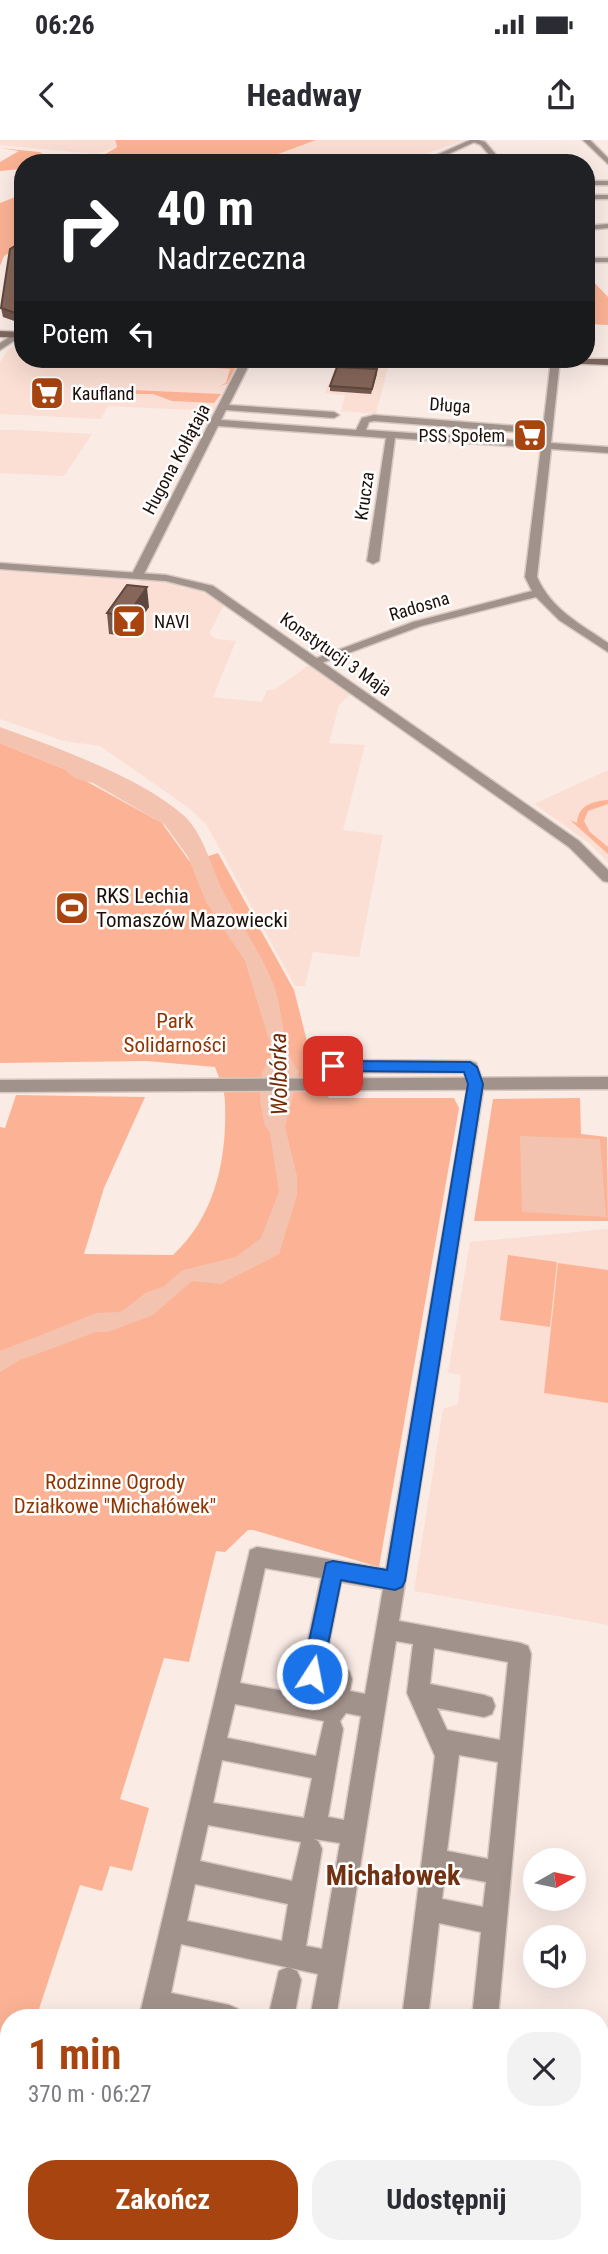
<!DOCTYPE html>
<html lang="pl">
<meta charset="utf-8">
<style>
body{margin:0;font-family:"Roboto Condensed",sans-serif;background:#f2f2f3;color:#2b2b33;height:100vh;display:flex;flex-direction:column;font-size:26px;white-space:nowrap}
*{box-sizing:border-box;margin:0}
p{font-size:23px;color:#7c7c81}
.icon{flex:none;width:38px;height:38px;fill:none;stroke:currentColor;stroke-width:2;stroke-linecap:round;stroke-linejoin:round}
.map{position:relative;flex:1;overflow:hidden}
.side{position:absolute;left:0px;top:1869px;width:609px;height:245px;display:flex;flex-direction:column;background:#fff;border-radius:28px 28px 0 0;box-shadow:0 7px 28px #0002}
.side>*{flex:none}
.guide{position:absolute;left:14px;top:14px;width:581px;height:214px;border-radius:28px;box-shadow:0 7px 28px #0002;background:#202124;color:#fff;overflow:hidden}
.needle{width:46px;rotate:81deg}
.buttons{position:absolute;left:523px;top:1708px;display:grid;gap:14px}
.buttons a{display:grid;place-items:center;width:63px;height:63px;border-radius:50%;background:#fff;box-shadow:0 7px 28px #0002;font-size:35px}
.pin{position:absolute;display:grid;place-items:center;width:60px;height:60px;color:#fff;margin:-30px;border-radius:14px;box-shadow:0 4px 10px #0006}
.me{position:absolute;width:77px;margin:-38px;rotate:11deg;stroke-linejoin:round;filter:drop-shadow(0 0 5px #0008)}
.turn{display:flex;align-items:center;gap:24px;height:147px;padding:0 28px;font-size:32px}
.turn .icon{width:91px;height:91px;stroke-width:2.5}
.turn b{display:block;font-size:49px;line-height:60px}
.then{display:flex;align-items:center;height:66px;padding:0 28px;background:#0003;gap:14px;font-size:26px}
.round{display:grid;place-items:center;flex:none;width:74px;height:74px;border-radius:28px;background:#f2f2f3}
.overview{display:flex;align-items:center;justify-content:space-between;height:119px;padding:0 28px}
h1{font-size:42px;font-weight:700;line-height:52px;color:#a8440f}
.action{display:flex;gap:14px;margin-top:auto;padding:14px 28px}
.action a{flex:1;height:80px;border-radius:28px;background:#a8440f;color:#fff;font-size:28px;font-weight:700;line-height:80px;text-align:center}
.action a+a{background:#f2f2f3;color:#2b2b33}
.status{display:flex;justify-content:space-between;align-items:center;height:49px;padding:0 35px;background:#fff;direction:ltr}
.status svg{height:19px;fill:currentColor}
header{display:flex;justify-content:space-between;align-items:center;height:91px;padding:0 28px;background:#fff;font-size:32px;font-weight:700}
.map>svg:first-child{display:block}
.built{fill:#fbdfd4}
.green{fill:#fcb395}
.water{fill:#f4c3af}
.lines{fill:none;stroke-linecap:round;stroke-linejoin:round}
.minor-casing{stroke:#d7c8c2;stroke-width:3}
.tertiary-casing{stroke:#d7c8c2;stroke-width:3}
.secondary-casing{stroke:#d7c8c2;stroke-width:3}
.minor{fill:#a2928c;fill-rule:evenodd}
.tertiary{fill:#a2928c;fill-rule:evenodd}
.secondary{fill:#7d675e;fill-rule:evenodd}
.wall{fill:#73584d}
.shaded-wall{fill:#5e473e}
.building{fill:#866659;stroke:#5e473e;stroke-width:2}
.route{fill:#1a73e8;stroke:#114b97;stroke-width:2}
.labels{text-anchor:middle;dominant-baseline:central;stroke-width:5;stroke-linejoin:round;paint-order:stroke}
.far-poi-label{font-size:18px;fill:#1d100b;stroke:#fff;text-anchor:start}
.far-street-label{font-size:18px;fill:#1d100b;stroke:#fff}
.poi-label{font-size:21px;fill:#1d100b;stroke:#fff;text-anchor:start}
.park-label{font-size:21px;fill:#903400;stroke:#fff}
.water-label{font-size:23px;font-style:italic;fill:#712b07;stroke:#fff}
.near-neighbourhood-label{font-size:28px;font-weight:bold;fill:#713113;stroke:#fff}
</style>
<div class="status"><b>06:26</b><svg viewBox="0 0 49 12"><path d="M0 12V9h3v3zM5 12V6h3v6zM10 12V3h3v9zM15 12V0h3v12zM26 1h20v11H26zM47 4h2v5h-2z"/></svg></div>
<header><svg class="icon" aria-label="back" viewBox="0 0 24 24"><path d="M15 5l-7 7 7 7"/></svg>Headway<svg class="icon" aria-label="share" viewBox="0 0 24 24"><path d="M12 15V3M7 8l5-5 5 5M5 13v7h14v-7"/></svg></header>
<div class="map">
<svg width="608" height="2114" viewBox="0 0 608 2114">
<rect width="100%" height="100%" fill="#faebe5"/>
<path class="built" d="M 0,0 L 114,0 L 116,7 L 96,14 L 0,5 Z
M 315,0 L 465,0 L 419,16 L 422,18 L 411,23 L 255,23 Z
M 23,200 L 23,219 L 42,219 L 43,222 L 238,223 L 213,271 L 108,266 L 101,279 L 0,274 L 0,223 L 8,210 Z
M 338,219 L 390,219 L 376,274 L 341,271 L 345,255 L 325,253 Z
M 0,290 L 18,290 L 92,294 L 64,336 L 0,333 Z
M 0,431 L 122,439 L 136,443 L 143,440 L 162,442 L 181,445 L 181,448 L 196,449 L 210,456 L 224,465 L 209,494 L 216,499 L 236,501 L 213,557 L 262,562 L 267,550 L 274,550 L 309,525 L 350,555 L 339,565 L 329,603 L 365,605 L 343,690 L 383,695 L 359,817 L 313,812 L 305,846 L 295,846 L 206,684 L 189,668 L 100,606 L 64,601 L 0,579 Z
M 608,630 L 608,722 L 589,703 L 534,664 Z
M 608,1089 L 608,1485 L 414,1451 L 443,1269 L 458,1264 L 461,1235 L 448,1233 L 470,1102 Z"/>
<path class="green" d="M 115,0 L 316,0 L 254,23 L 91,23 L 117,7 Z
M 0,8 L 39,12 L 42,13 L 29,23 L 23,23 L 21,29 L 0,31 L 0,22 L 19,11 Z
M 23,54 L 23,105 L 4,116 L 0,126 L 0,63 Z
M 586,134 L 608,157 L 608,185 L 586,184 Z
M 30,219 L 117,224 L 125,224 L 127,220 L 238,223 L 227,244 L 219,246 L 226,243 L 230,229 L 201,227 L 201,224 L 139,224 L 140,227 L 134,228 L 30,222 Z
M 109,249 L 221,254 L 214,263 L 172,261 L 153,254 L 107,254 Z
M 0,603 L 64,629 L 162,683 L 190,722 L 218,713 L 294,850 L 314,929 L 329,958 L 454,958 L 459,968 L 379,1427 L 253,1390 L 248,1390 L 225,1412 L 216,1411 L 189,1522 L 164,1518 L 120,1659 L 149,1668 L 132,1731 L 110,1726 L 102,1751 L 80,1745 L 36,1878 L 9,1878 L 9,1962 L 0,1986 L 0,987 L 5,988 L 16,955 L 145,957 L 104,1048 L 84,1114 L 173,1115 C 215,1076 227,1020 225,963 C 225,951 219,938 215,927 L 146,921 L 0,923 Z
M 608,660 L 608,664 L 588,671 L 584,681 L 590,692 L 608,707 L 608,714 L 570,680 L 577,683 C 578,665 593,661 608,660 Z
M 580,958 L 581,994 L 607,997 L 608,1081 L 474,1081 L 493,959 Z
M 508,1115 L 557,1122 L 550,1187 L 500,1180 Z
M 558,1123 L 608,1130 L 608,1263 L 544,1253 Z"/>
<path class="water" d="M 0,587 C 55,607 138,636 182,674 C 204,692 211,729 224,753 C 241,786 261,812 274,846 C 283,870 283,916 299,931 L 285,987 L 297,1036 L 297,1055 L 279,1114 L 221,1144 L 192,1141 L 153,1175 L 108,1192 L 96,1192 L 18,1221 L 0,1232 L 0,1211 L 97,1173 L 121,1172 L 147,1152 L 163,1147 L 183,1130 L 236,1117 L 261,1098 L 279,1052 L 270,993 L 264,983 L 260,959 L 262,933 L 273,913 L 245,821 L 206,762 L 188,717 L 165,685 L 93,643 L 76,639 L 64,629 L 0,603 Z
M 520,996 L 600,999 L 606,1077 L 522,1072 Z"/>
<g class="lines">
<g class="minor-casing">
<path id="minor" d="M 479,0 L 485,2 L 503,23 L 496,23 L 481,5 L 471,1 Z
M 586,41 L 608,41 L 608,45 L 586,45 Z
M 586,55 L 608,55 L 608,59 L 586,59 Z
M 608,84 L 608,88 L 586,90 L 586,86 Z
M 586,118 L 608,118 L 608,122 L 586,122 Z
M 242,219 L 252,219 L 229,265 L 334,272 L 339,275 L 334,278 L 226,270 L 221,280 L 356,290 L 362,278 L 374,275 L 543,288 L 551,220 L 560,219 L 551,303 L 608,307 L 608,313 L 551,309 L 537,437 C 551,469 580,484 608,503 L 608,512 L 559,480 L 536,457 L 421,486 L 319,524 L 309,521 L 413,482 L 532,451 L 525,437 L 541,308 L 395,298 L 379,421 L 373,424 L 367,421 L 386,298 L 218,286 L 143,436 L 133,438 L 131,436 ZM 374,281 L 543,294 L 542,302 L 366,290 L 369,282 Z
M 329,914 L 338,920 L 470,921 L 476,923 L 484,944 L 399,1481 L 520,1503 L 528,1506 L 531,1514 L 498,1878 L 472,1878 L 481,1792 L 439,1783 L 428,1878 L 402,1878 L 435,1616 L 407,1553 L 413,1504 L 396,1501 L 336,1878 L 310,1878 L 318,1834 L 181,1804 L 171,1853 L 229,1865 L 238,1869 L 242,1878 L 139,1878 L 250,1410 L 257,1407 L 386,1429 L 468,944 L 464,933 L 333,932 L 327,930 L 321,920 ZM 265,1428 L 321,1438 L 301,1533 L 304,1541 L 328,1547 L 326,1559 L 240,1543 ZM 341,1442 L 383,1449 L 365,1554 L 350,1551 L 352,1539 L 349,1531 L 325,1525 ZM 434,1508 L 508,1522 L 500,1600 L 447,1590 L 437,1568 L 484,1577 L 492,1574 L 495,1566 L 492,1558 L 484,1555 L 430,1544 ZM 235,1564 L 324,1581 L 316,1616 L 227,1598 ZM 346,1573 L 361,1576 L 344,1680 L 328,1677 L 343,1589 L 340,1581 ZM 459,1615 L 498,1622 L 488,1719 L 447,1711 ZM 222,1620 L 312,1638 L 304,1678 L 213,1663 ZM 208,1685 L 301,1702 L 292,1741 L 200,1721 ZM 314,1699 L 340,1703 L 322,1809 L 306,1806 L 322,1709 L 318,1701 ZM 445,1734 L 486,1742 L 483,1767 L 442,1759 ZM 195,1744 L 288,1764 L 282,1801 L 187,1781 Z
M 288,1827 L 297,1831 L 301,1840 L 294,1878 L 268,1878 L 279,1831 Z
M 67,2105 L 164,2105 L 168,2114 L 71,2114 Z
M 189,2105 L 217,2105 L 215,2114 L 187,2114 Z
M 274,2105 L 302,2105 L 301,2114 L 273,2114 Z
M 329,2105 L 376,2105 L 380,2114 L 330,2114 Z
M 447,2105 L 475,2105 L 474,2114 L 446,2114 Z"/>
</g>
<g class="tertiary-casing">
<path id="tertiary" d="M 470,0 L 479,0 L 429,23 L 419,23 Z
M 583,0 L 590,0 L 608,18 L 608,24 Z
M 23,188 L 23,195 L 0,210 L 0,203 Z
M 0,423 L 166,435 L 213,446 L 579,701 L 608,730 L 608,742 L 603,741 L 569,707 L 205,451 L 166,441 L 0,429 Z
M 608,937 L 608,949 L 0,952 L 0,940 Z"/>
</g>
<g class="secondary-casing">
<path id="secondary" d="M 0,191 L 23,192 L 23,198 L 0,197 Z
M 532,219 L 608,219 L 608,225 L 537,222 Z"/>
</g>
<use href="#minor" class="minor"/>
<use href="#tertiary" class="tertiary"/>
<use href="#secondary" class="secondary"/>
</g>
<path class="wall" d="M 23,101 L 20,183 L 3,177 L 1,168 Z
M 377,234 L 371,254 L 330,251 L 330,246 Z
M 149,467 L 129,496 L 109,494 L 107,473 Z"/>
<path class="shaded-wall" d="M 23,172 L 23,182 L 20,183 L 18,174 Z
M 147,447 L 149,467 L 129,496 L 127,476 Z"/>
<path class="building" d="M 23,101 L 23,172 L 18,174 L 1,168 L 10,109 Z
M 337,227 L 377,229 L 372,249 L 330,246 Z
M 127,445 L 147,447 L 127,476 L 107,473 Z"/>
<path class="route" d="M 333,921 L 470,922 L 477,927 L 483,944 L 405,1441 L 402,1447 L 395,1450 L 341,1440 L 322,1534 L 320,1540 L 312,1543 L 305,1540 L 302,1534 L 326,1423 L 333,1421 L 387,1430 L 468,944 L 464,932 L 333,931 L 326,926 Z"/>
<defs>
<g id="supermarket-square" transform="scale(1.75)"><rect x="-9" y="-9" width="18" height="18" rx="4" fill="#a8440f" stroke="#fff"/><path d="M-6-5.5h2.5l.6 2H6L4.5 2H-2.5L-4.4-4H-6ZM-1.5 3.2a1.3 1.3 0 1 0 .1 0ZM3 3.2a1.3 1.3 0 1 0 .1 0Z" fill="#fff"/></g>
<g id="bar-square" transform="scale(1.75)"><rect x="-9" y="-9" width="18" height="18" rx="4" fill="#a8440f" stroke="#fff"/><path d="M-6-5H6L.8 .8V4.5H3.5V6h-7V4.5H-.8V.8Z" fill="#fff"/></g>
<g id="stadium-square" transform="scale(1.75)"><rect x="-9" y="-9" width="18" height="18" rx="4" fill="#a8440f" stroke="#fff"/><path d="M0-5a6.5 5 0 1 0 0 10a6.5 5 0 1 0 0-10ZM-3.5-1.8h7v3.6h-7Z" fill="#fff"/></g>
</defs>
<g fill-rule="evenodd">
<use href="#supermarket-square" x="47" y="253"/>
<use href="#supermarket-square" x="530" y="295"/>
<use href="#bar-square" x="129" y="481"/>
<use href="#stadium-square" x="72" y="768"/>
</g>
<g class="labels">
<g class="far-poi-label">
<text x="72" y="253">Kaufland</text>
<text x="505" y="295" text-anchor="end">PSS Społem</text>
<text x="154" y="481">NAVI</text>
</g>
<g class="far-street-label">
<text transform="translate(450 265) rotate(4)">Długa</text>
<text transform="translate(176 319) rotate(-62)">Hugona Kołłątaja</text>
<text transform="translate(364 356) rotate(-82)">Krucza</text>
<text transform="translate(419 466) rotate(-17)">Radosna</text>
<text transform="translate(336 514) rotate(35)">Konstytucji 3 Maja</text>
</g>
<g class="poi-label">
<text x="96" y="756">RKS Lechia<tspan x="96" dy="24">Tomaszów Mazowiecki</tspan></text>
</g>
<g class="park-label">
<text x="175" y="881">Park<tspan x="175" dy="24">Solidarności</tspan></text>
<text x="115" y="1342">Rodzinne Ogrody<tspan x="115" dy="24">Działkowe "Michałówek"</tspan></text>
</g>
<g class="water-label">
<text transform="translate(279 934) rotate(-91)">Wolbórka</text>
</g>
<g class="near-neighbourhood-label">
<text x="393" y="1735">Michałowek</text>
</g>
</g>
</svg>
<div class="buttons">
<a><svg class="needle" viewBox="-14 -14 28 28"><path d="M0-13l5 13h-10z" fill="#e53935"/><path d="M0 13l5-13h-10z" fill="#7c7c81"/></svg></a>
<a><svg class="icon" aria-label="sound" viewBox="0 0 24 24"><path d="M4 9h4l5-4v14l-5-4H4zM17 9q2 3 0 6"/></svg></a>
</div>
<div class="pin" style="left:333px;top:926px;background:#d93025"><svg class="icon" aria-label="arrive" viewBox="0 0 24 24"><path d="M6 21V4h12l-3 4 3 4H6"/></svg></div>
<svg class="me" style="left:312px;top:1534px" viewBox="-20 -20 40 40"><circle r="17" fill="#1a73e8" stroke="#fff" stroke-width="3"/><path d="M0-11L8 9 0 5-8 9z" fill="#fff"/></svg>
<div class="guide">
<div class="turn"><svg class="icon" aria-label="right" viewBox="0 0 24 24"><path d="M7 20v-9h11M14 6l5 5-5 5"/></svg><div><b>40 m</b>Nadrzeczna</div></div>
<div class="then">Potem<svg class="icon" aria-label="left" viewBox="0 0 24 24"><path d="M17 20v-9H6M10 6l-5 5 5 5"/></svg></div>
</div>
<section class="side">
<div class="overview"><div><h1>1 min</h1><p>370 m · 06:27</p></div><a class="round"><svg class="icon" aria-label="close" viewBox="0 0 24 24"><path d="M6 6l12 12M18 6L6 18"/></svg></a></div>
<div class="action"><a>Zakończ</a><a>Udostępnij</a></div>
</section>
</div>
